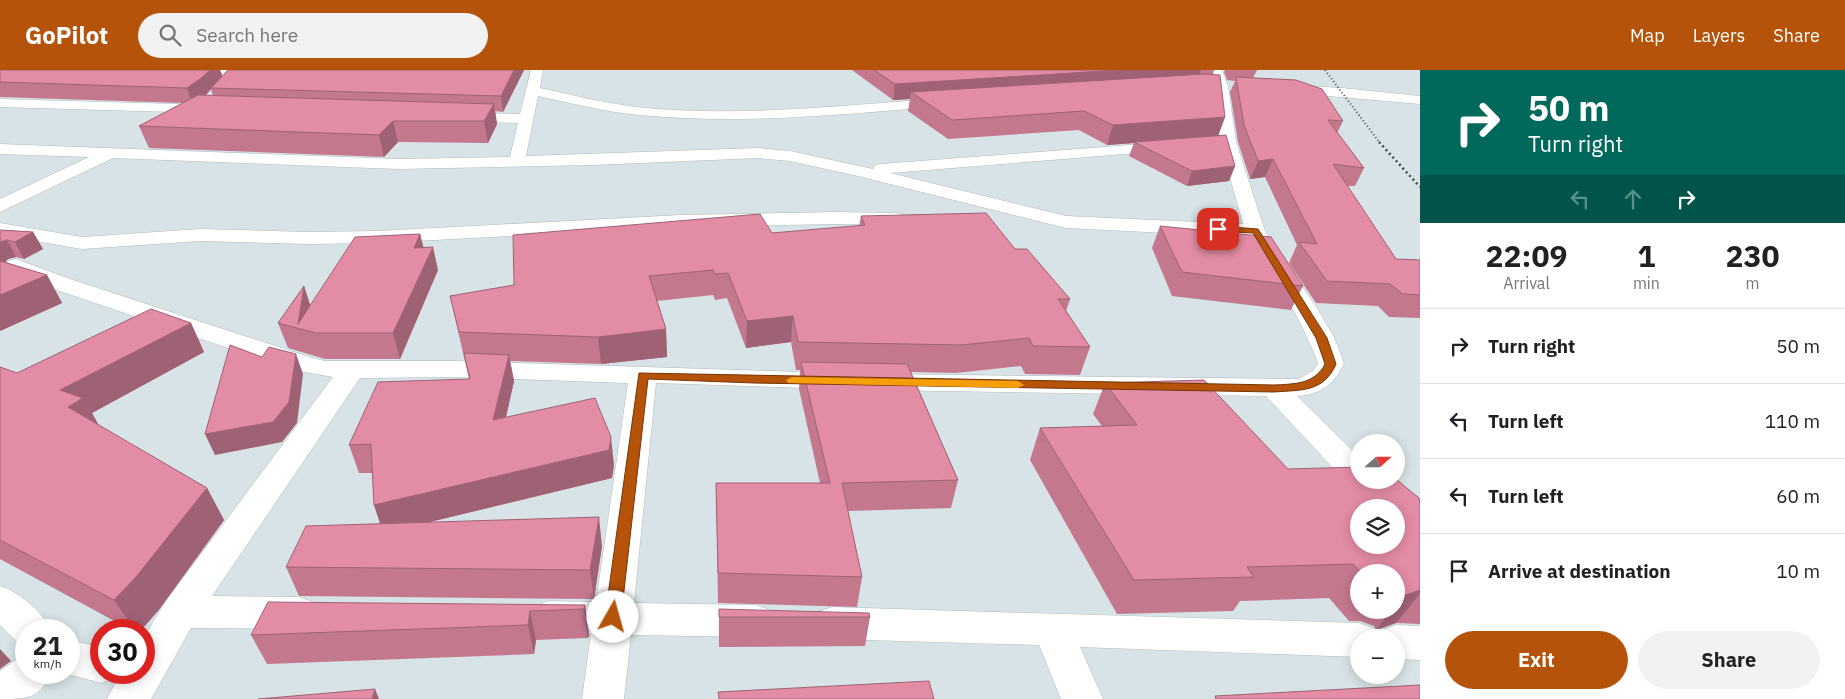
<!DOCTYPE html>
<meta charset="utf-8">
<style>
body{margin:0;font-family:"IBM Plex Sans",sans-serif;background:#f2f2f2;color:#202124;height:100vh;display:flex;flex-direction:column;font-size:19px;white-space:nowrap}
*{box-sizing:border-box;margin:0}
p{font-size:16px;color:#757577}
.icon{flex:none;width:28px;height:28px;fill:none;stroke:currentColor;stroke-width:2;stroke-linecap:round;stroke-linejoin:round}
.map{position:relative;flex:1;overflow:hidden}
.side{display:flex;flex-direction:column;background:#fff;width:425px}
.side>*{flex:none}
.guide{background:#00695c;color:#fff;overflow:hidden}
.needle{width:32px;rotate:69deg}
.controls{position:absolute;left:1350px;top:364px;display:grid;gap:10px}
.controls a{display:grid;place-items:center;width:55px;height:55px;border-radius:50%;background:#fff;box-shadow:0 2px 12px #0003;font-size:25px}
.speed{position:absolute;left:15px;top:549px;display:flex;gap:10px;font-size:25px;font-weight:700;text-align:center}
.speed>*{display:grid;place-content:center;width:65px;height:65px;border-radius:50%;background:#fff;box-shadow:0 2px 12px #0003;line-height:1}
.speed small{font-size:12px;font-weight:400}
.speed .limit{border:8px solid #d22;background:#fff;color:#111}
.pin{position:absolute;display:grid;place-items:center;width:42px;height:42px;color:#fff;margin:-21px;border-radius:10px;box-shadow:0 2px 8px #0006}
.me{position:absolute;width:55px;margin:-28px;rotate:7deg;stroke-linejoin:round;filter:drop-shadow(0 0 4px #0008)}
.turn{display:flex;align-items:center;gap:18px;height:105px;padding:0 25px;font-size:22px}
.turn .icon{width:65px;height:65px;stroke-width:2.5}
.turn b{display:block;font-size:35px;line-height:42px}
.lanes{display:flex;align-items:center;height:48px;padding:0 25px;background:#0003;justify-content:center;gap:25px;direction:ltr}
.lanes .off{opacity:.35}
.eta{display:flex;justify-content:space-evenly;align-items:center;height:85px;text-align:center}
.eta b{font-size:30px;font-weight:700;line-height:35px}
.action{display:flex;gap:10px;margin-top:auto;padding:10px 25px}
.action a{flex:1;height:58px;border-radius:30px;background:#b45309;color:#fff;font-size:20px;font-weight:700;line-height:58px;text-align:center}
.action a+a{background:#f2f2f2;color:#202124}
ul{padding:0;list-style:none}
li{display:flex;align-items:center;gap:15px;height:75px;padding:0 25px;border-top:1px solid #e0e0e0}
li div{flex:1}
li b{display:block;font-size:19px}
li em{font-style:normal}
header{display:flex;align-items:center;gap:30px;box-sizing:border-box;height:70px;padding:0 25px;background:#b45309;color:#fff}
header strong{font-size:24px}
nav{display:flex;gap:28px;margin-inline-start:auto;font-size:18px}
.search{width:350px;height:45px;background:#f2f2f2;display:flex;align-items:center;gap:12px;box-sizing:border-box;padding:0 18px;border-radius:28px;color:#757577;font-size:19px}
main{display:flex;flex:1;min-height:0}
.map>svg:first-child{display:block}
.lines{fill:none;stroke-linecap:round;stroke-linejoin:round}
.street-casing{stroke:#b0bbbe;stroke-width:1}
.street{fill:#fff;fill-rule:evenodd}
.rail-far1{stroke:#444a4c;stroke-width:2;stroke-dasharray:1 2.5;stroke-linecap:butt}
.rail{stroke:#444a4c;stroke-width:2.5;stroke-dasharray:2 3;stroke-linecap:butt}
.wall{fill:#c3788e;fill-rule:evenodd}
.shaded-wall{fill:#9f6274}
.building{fill:#e38ca5;stroke:#9f6274;fill-rule:evenodd}
.route{fill:#b45309;stroke:#753606}
.slow{fill:#f59e0b}
</style>
<header>
<strong>GoPilot</strong>
<div class="search"><svg class="icon" aria-label="search" viewBox="0 0 24 24"><circle cx="10" cy="10" r="6"/><path d="M15 15l6 6"/></svg>Search here</div>
<nav><a>Map</a><a>Layers</a><a>Share</a></nav>
</header>
<main>
<div class="map">
<svg width="1420" height="629" viewBox="0 0 1420 629">
<rect width="100%" height="100%" fill="#d7e3e6"/>
<g class="lines">
<g class="street-casing">
<path id="street" d="M 125,0 L 281,0 L 275,4 C 254,4 134,10 125,0 Z
M 531,0 L 543,0 L 540,18 C 572,25 604,33 636,37 C 739,48 844,35 947,28 L 954,32 L 947,36 C 845,44 742,55 639,45 C 605,42 571,33 538,26 L 526,86 L 758,78 L 790,81 L 873,99 L 875,95 L 881,94 L 1169,72 L 1175,74 L 1177,77 L 1175,80 L 890,103 L 1066,146 L 1243,154 L 1220,72 L 1214,16 L 1210,0 L 1222,0 L 1228,16 L 1236,72 L 1265,161 L 1318,240 L 1334,267 L 1344,293 C 1335,313 1321,325 1297,326 L 1359,387 L 1359,410 L 1373,410 L 1370,414 L 1359,417 L 1348,414 L 1266,326 L 877,320 L 867,318 L 863,312 L 867,306 L 877,304 L 1299,309 L 1314,300 L 1318,293 C 1301,247 1274,208 1248,167 L 1066,158 L 858,106 L 790,91 L 758,88 L 593,95 L 398,99 L 113,88 L 0,142 L 0,129 L 89,87 L 0,84 L 0,74 L 398,89 L 510,87 L 518,53 L 459,51 L 454,50 L 452,47 L 454,44 L 459,43 L 520,44 Z
M 1287,15 L 1342,18 L 1420,26 L 1420,34 L 1282,22 L 1280,19 L 1282,16 Z
M 0,29 L 211,35 L 216,36 L 218,39 L 216,42 L 211,43 L 0,37 Z
M 835,142 L 897,143 L 904,145 L 907,149 L 904,153 L 897,155 L 835,154 L 681,157 L 378,173 L 308,174 L 200,171 L 82,179 L 0,165 L 0,153 L 82,167 L 200,159 L 308,162 L 378,161 L 681,145 Z
M 16,189 L 70,209 L 309,287 L 325,291 L 454,291 L 837,303 L 847,305 L 851,311 L 847,317 L 837,319 L 656,313 L 634,533 L 756,535 L 770,540 L 775,551 L 770,562 L 756,567 L 631,565 L 624,629 L 582,629 L 591,564 L 549,563 L 535,558 L 530,547 L 535,536 L 549,531 L 596,532 L 628,313 L 454,307 L 360,308 L 212,526 L 299,527 L 313,532 L 318,543 L 313,554 L 299,559 L 191,558 L 151,629 L 107,629 L 121,602 L 144,602 L 144,567 L 166,531 L 333,307 L 293,300 L 54,219 L 8,201 L 5,196 L 8,191 Z
M 0,516 C 21,523 41,541 51,560 L 26,560 L 26,575 L 17,572 L 0,555 Z
M 832,537 L 1359,553 L 1373,558 L 1378,568 L 1359,568 L 1359,587 L 1080,577 L 1103,629 L 1061,629 L 1039,575 L 832,569 L 818,564 L 813,553 L 818,542 Z
M 1396,555 L 1420,556 L 1420,590 L 1396,589 L 1396,568 L 1378,568 L 1382,560 Z
M 69,570 L 101,577 L 101,602 L 118,602 L 115,608 L 101,613 L 60,602 L 69,602 Z
M 26,586 L 26,602 L 52,602 C 40,629 27,629 0,629 L 0,601 L 17,589 Z"/>
</g>
<use href="#street" class="street"/>
<path class="rail-far1" d="M 1325,0 L 1380,73"/>
<path class="rail" d="M 1379,72 L 1420,117"/>
</g>
<path class="wall" d="M 0,0 L 220,0 L 222,6 L 524,0 L 503,42 L 495,41 L 497,54 L 488,73 L 398,72 L 384,87 L 149,78 L 139,56 L 183,33 L 0,27 ZM 211,19 L 213,26 L 204,25 L 206,25 Z
M 852,0 L 1214,0 L 1213,4 L 1225,47 L 1218,66 L 1235,96 L 1229,111 L 1187,116 L 1129,86 L 1134,73 L 1107,75 L 1079,60 L 948,69 L 908,41 L 910,29 L 893,30 Z
M 1225,0 L 1257,0 L 1253,8 L 1343,51 L 1337,63 L 1364,98 L 1355,116 L 1347,116 L 1396,189 L 1420,190 L 1420,248 L 1389,247 L 1378,236 L 1316,233 L 1289,193 L 1297,175 L 1265,107 L 1250,109 L 1238,72 L 1230,22 L 1235,11 L 1227,10 L 1224,2 Z
M 861,146 L 1015,179 L 1070,229 L 1066,241 L 1090,277 L 1080,305 L 1025,304 L 1021,296 L 956,303 L 911,302 L 958,410 L 951,438 L 848,441 L 862,507 L 857,537 L 718,533 L 716,413 L 820,413 L 799,319 L 800,300 L 796,300 L 791,272 L 746,278 L 727,228 L 715,230 L 713,225 L 657,231 L 666,259 L 667,287 L 601,294 L 510,291 L 514,311 L 506,347 L 614,395 L 612,408 L 430,452 L 602,476 L 594,529 L 299,526 L 286,497 L 380,454 L 374,435 L 372,403 L 359,403 L 349,375 L 469,309 L 450,226 L 514,215 L 772,163 L 859,156 Z
M 1160,156 L 1303,216 L 1291,240 L 1172,226 L 1152,178 Z
M 0,160 L 33,162 L 43,179 L 24,189 L 16,187 L 8,189 L 5,192 L 47,205 L 62,233 L 0,261 Z
M 420,164 L 423,177 L 438,200 L 400,289 L 325,289 L 288,278 L 278,253 L 304,216 L 310,235 Z
M 191,253 L 204,282 L 92,343 L 98,355 L 207,418 L 224,450 L 158,541 L 141,560 L 131,560 L 0,489 L 0,297 L 17,303 Z
M 1105,313 L 1288,399 L 1419,434 L 1420,434 L 1420,554 L 1396,553 L 1376,560 L 1374,556 L 1360,551 L 1349,551 L 1329,528 L 1240,531 L 1233,541 L 1117,544 L 1030,390 L 1040,358 L 1102,356 L 1093,344 ZM 1359,502 L 1396,502 L 1396,540 L 1359,540 Z
M 585,535 L 589,565 L 588,568 L 536,570 L 534,584 L 267,594 L 251,565 Z
M 719,539 L 870,547 L 865,576 L 719,577 Z"/>
<path class="shaded-wall" d="M 210,0 L 220,0 L 223,7 L 211,18 L 211,19 L 206,25 L 192,33 L 187,18 Z
M 514,0 L 524,0 L 503,42 L 501,26 Z
M 1119,0 L 1201,0 L 1198,9 L 911,22 L 910,29 L 893,30 L 895,14 Z
M 494,34 L 497,54 L 488,73 L 484,51 Z
M 1225,47 L 1218,66 L 1134,72 L 1134,73 L 1107,75 L 1113,55 Z
M 393,51 L 398,72 L 384,87 L 379,65 Z
M 1273,89 L 1265,107 L 1250,109 L 1258,91 Z
M 1235,96 L 1229,111 L 1187,116 L 1192,101 Z
M 33,162 L 43,179 L 24,189 L 15,172 Z
M 420,164 L 426,187 L 414,178 Z
M 7,170 L 16,187 L 8,189 L 3,195 L 0,202 L 0,172 Z
M 433,177 L 438,200 L 400,289 L 393,263 Z
M 47,205 L 62,233 L 0,261 L 0,225 Z
M 304,216 L 312,241 L 298,254 Z
M 793,246 L 791,272 L 746,278 L 747,251 Z
M 191,253 L 204,282 L 92,343 L 101,359 L 68,337 L 60,320 Z
M 666,259 L 667,287 L 601,294 L 598,267 Z
M 296,284 L 303,304 L 297,353 L 282,372 L 215,385 L 205,364 Z
M 509,285 L 514,311 L 499,378 L 493,350 Z
M 611,367 L 614,395 L 612,408 L 384,463 L 374,435 Z
M 207,418 L 224,450 L 158,541 L 141,560 L 135,560 L 114,530 Z
M 599,447 L 602,476 L 594,529 L 590,500 Z
M 1420,520 L 1420,524 L 1396,553 L 1376,560 L 1392,540 L 1396,540 L 1396,534 L 1403,526 Z
M 585,535 L 589,565 L 588,568 L 584,539 Z
M 530,541 L 536,570 L 534,584 L 528,555 Z
M 0,579 L 11,591 L 0,599 Z
M 375,619 L 379,629 L 372,629 Z"/>
<path class="building" d="M 0,0 L 210,0 L 200,9 L 187,18 L 0,12 Z
M 228,0 L 514,0 L 501,26 L 211,18 Z
M 874,0 L 1119,0 L 895,14 Z
M 1204,4 L 1220,5 L 1225,47 L 1113,55 L 1084,41 L 952,50 L 911,22 Z
M 1236,7 L 1296,10 L 1322,19 L 1343,51 L 1328,50 L 1364,98 L 1333,94 L 1396,189 L 1420,190 L 1420,225 L 1403,224 L 1390,214 L 1327,211 L 1299,172 L 1317,174 L 1273,89 L 1258,91 L 1244,55 Z
M 198,25 L 494,34 L 484,51 L 393,51 L 379,65 L 139,56 Z
M 1226,65 L 1235,96 L 1192,101 L 1134,72 Z
M 986,143 L 1015,179 L 1027,179 L 1070,229 L 1058,229 L 1090,277 L 1033,276 L 1029,268 L 962,275 L 798,272 L 793,246 L 747,251 L 728,203 L 715,204 L 713,200 L 649,206 L 666,259 L 598,267 L 459,262 L 450,226 L 514,215 L 513,165 L 760,144 L 772,163 L 865,155 L 861,146 Z
M 1160,156 L 1271,167 L 1303,216 L 1182,202 Z
M 0,160 L 33,162 L 15,172 L 7,170 L 0,172 Z
M 420,164 L 414,178 L 433,177 L 393,263 L 316,263 L 278,253 L 304,216 L 298,254 L 355,167 Z
M 0,191 L 47,205 L 0,225 Z
M 151,239 L 191,253 L 60,320 L 83,328 L 68,337 L 207,418 L 136,507 L 114,530 L 0,470 L 0,297 L 17,303 Z
M 230,275 L 262,287 L 269,277 L 296,284 L 289,332 L 273,352 L 205,364 Z
M 464,283 L 509,285 L 493,350 L 595,328 L 611,367 L 609,380 L 374,435 L 371,374 L 349,375 L 378,312 L 470,309 Z
M 801,292 L 907,294 L 958,410 L 842,413 L 862,507 L 718,503 L 716,413 L 830,413 Z
M 1204,310 L 1288,399 L 1359,397 L 1359,410 L 1396,410 L 1396,409 L 1419,428 L 1420,434 L 1420,520 L 1403,526 L 1401,522 L 1396,521 L 1396,502 L 1361,502 L 1353,494 L 1247,497 L 1254,507 L 1134,510 L 1040,358 L 1137,355 L 1105,313 ZM 1359,438 L 1396,438 L 1396,475 L 1359,475 Z
M 599,447 L 590,500 L 286,497 L 306,456 Z
M 268,532 L 585,535 L 584,539 L 530,541 L 528,555 L 251,565 Z
M 719,539 L 869,543 L 870,547 L 719,547 Z
M 929,611 L 934,629 L 719,629 L 718,622 Z
M 1420,615 L 1420,629 L 1216,629 L 1215,626 Z
M 375,619 L 372,629 L 258,629 Z"/>
<path class="route" d="M 1218,156 L 1258,159 L 1327,268 L 1336,294 C 1324,322 1302,320 1274,322 L 754,313 L 648,309 L 621,547 L 618,552 L 613,554 L 607,552 L 605,547 L 639,303 L 1274,315 C 1295,314 1315,314 1325,294 L 1316,268 L 1253,163 L 1215,161 L 1213,159 Z"/>
<path class="slow" d="M 792,307 L 1018,311 L 1024,315 L 1018,318 L 788,313 L 786,310 Z"/>
</svg>
<div class="controls">
<a><svg class="needle" viewBox="-14 -14 28 28"><path d="M0-13l5 13h-10z" fill="#e53935"/><path d="M0 13l5-13h-10z" fill="#757577"/></svg></a>
<a><svg class="icon" aria-label="layers" viewBox="0 0 24 24"><path d="M12 4l9 5-9 5-9-5zM3 14l9 5 9-5"/></svg></a>
<a>+</a>
<a>−</a>
</div>
<div class="speed"><div>21<small>km/h</small></div><div class="limit">30</div></div>
<div class="pin" style="left:1218px;top:159px;background:#d93025"><svg class="icon" aria-label="arrive" viewBox="0 0 24 24"><path d="M6 21V4h12l-3 4 3 4H6"/></svg></div>
<svg class="me" style="left:613px;top:547px" viewBox="-20 -20 40 40"><circle r="19" fill="#fff"/><path d="M0-13L10 11 0 6-10 11z" fill="#b45309"/></svg>
</div>
<section class="side">
<div class="guide">
<div class="turn"><svg class="icon" aria-label="right" viewBox="0 0 24 24"><path d="M7 20v-9h11M14 6l5 5-5 5"/></svg><div><b>50 m</b>Turn right</div></div>
<div class="lanes"><svg class="icon off" aria-label="left" viewBox="0 0 24 24"><path d="M17 20v-9H6M10 6l-5 5 5 5"/></svg><svg class="icon off" aria-label="ahead" viewBox="0 0 24 24"><path d="M12 20V5M6 11l6-6 6 6"/></svg><svg class="icon" aria-label="right" viewBox="0 0 24 24"><path d="M7 20v-9h11M14 6l5 5-5 5"/></svg></div>
</div>
<div class="eta">
<div><b>22:09</b><p>Arrival</p></div>
<div><b>1</b><p>min</p></div>
<div><b>230</b><p>m</p></div>
</div>
<ul>
<li><svg class="icon" aria-label="right" viewBox="0 0 24 24"><path d="M7 20v-9h11M14 6l5 5-5 5"/></svg><div><b>Turn right</b></div><em>50 m</em></li>
<li><svg class="icon" aria-label="left" viewBox="0 0 24 24"><path d="M17 20v-9H6M10 6l-5 5 5 5"/></svg><div><b>Turn left</b></div><em>110 m</em></li>
<li><svg class="icon" aria-label="left" viewBox="0 0 24 24"><path d="M17 20v-9H6M10 6l-5 5 5 5"/></svg><div><b>Turn left</b></div><em>60 m</em></li>
<li><svg class="icon" aria-label="arrive" viewBox="0 0 24 24"><path d="M6 21V4h12l-3 4 3 4H6"/></svg><div><b>Arrive at destination</b></div><em>10 m</em></li>
</ul>
<div class="action"><a>Exit</a><a>Share</a></div>
</section>
</main>
